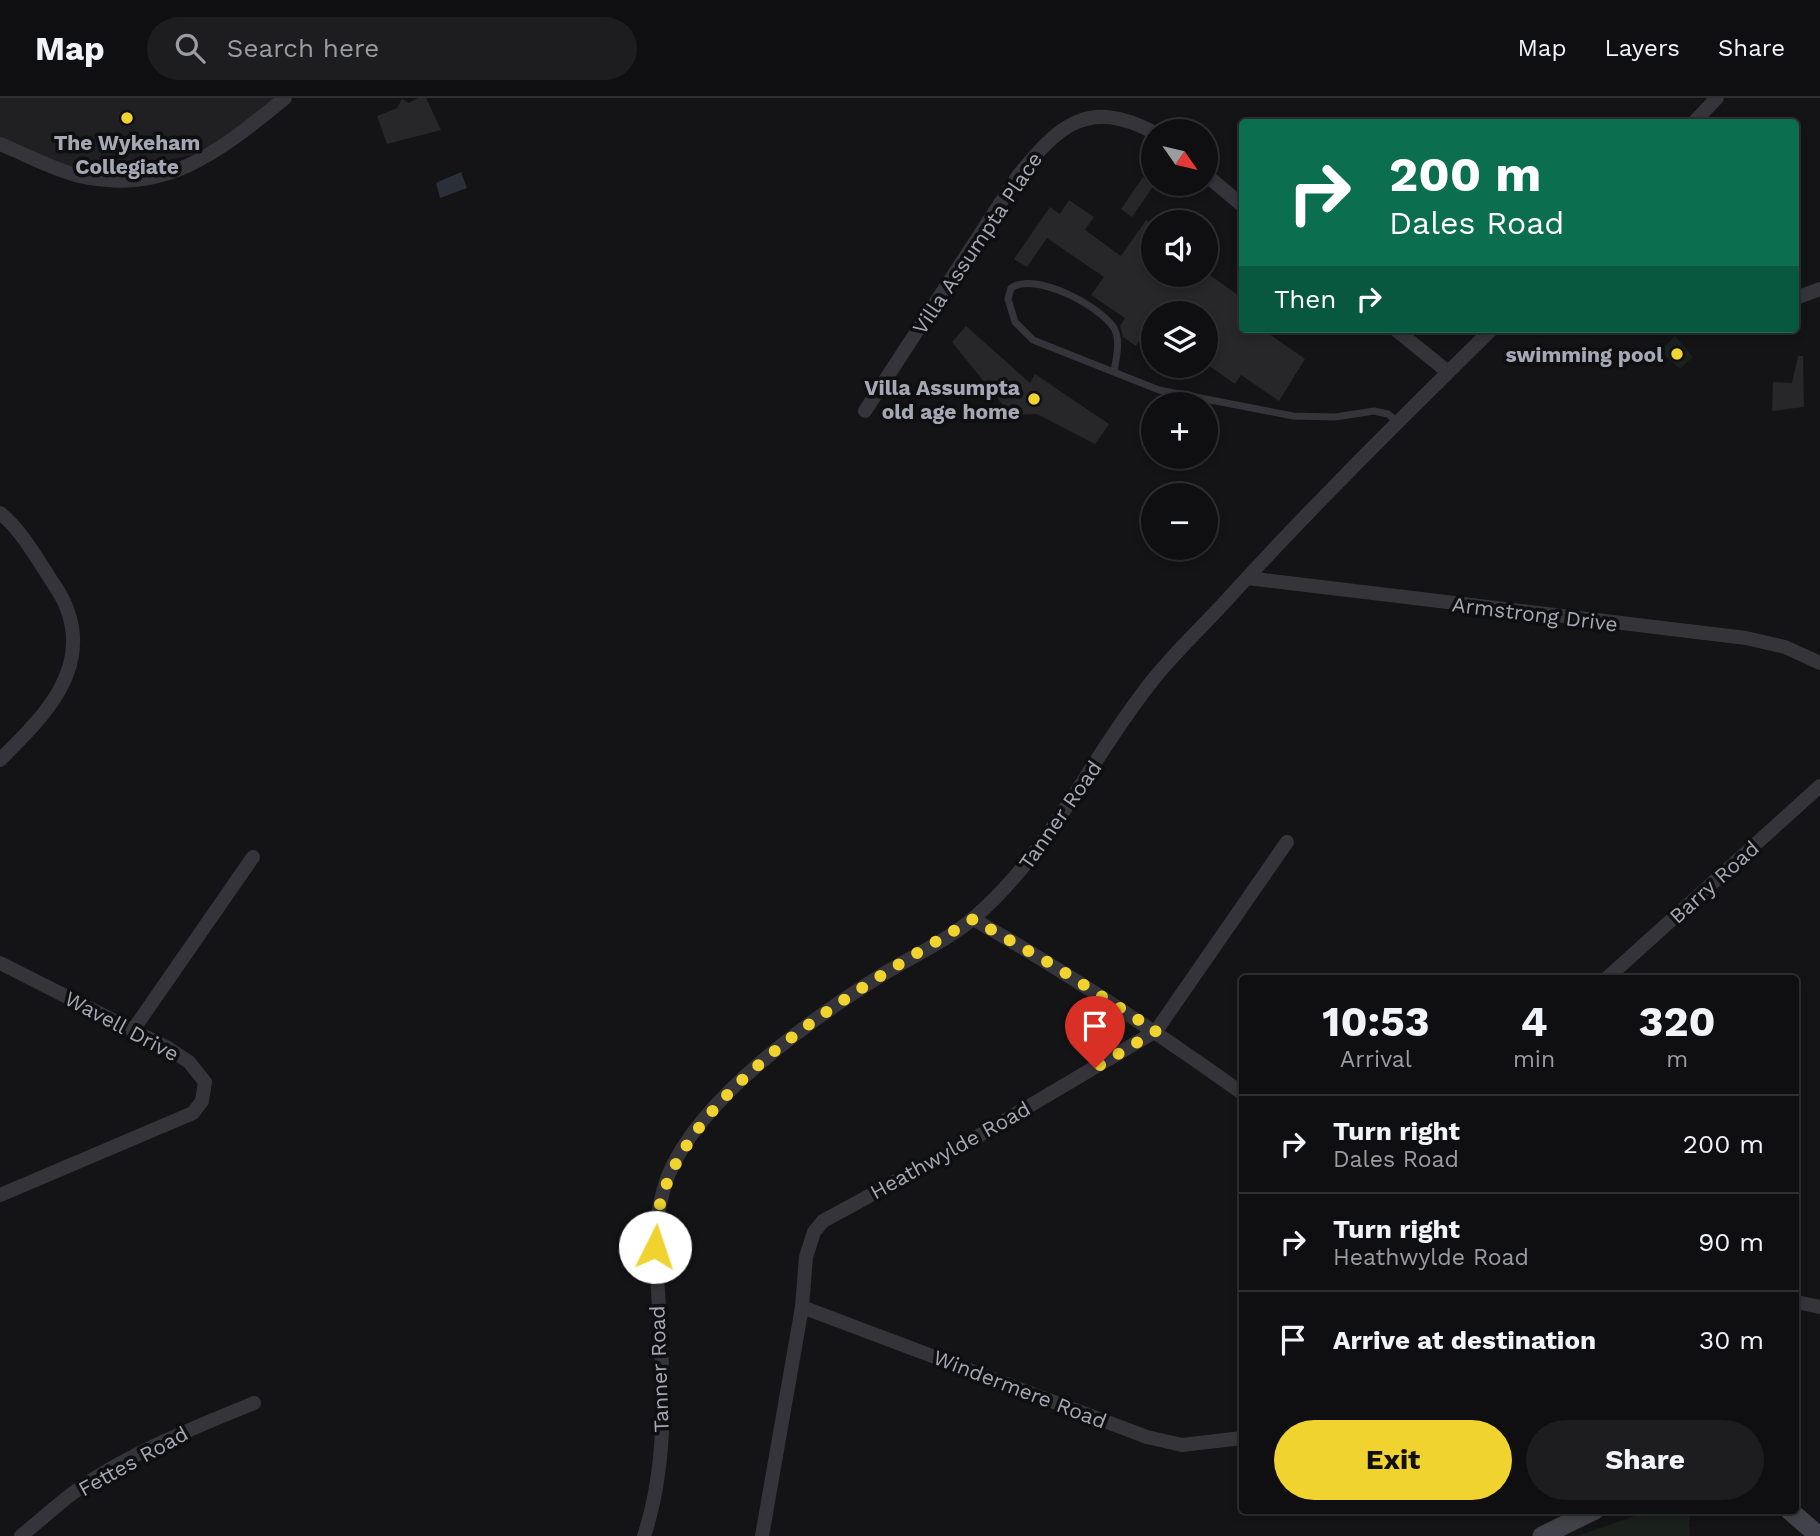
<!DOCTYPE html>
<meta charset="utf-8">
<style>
body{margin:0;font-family:"Work Sans",sans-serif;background:#1d1c1e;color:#f1f3f6;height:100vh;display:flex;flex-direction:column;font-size:26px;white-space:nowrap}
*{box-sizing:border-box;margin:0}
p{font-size:23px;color:#9b9c9f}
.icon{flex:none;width:38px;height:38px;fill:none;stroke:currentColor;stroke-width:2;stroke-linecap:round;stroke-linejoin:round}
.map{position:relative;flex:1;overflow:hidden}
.panel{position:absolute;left:1239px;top:877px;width:560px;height:539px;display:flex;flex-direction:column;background:#0f0e10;border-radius:7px;box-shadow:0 4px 10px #0003,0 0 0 2px #2f2e30}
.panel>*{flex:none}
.hud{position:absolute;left:1239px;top:21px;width:560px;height:214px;border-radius:7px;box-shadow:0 4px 10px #0003,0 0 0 2px #2f2e30;background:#0b6e4f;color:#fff;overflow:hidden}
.needle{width:46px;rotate:124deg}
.buttons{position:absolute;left:1141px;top:21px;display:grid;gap:14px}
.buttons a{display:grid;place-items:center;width:77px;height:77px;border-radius:50%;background:#0f0e10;box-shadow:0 4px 10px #0003,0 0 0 2px #2f2e30;font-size:35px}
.pin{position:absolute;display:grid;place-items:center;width:60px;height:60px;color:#fff;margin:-72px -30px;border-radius:50% 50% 50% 0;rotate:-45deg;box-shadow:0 0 7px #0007}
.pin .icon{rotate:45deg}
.me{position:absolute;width:77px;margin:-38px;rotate:4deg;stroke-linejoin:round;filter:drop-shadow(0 0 5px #0008)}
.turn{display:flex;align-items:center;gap:24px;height:147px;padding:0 35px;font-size:32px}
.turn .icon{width:91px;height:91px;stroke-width:2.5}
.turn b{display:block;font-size:49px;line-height:60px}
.then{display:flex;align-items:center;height:66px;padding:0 35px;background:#0003;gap:14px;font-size:26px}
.eta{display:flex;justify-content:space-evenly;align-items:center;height:119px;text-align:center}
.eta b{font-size:42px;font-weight:700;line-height:49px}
.primary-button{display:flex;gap:14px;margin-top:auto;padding:14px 35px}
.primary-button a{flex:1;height:80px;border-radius:42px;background:#f1d330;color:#111;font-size:28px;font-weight:700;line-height:80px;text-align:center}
.primary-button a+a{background:#1d1c1e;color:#f1f3f6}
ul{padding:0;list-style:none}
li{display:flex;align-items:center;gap:21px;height:98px;padding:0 35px;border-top:2px solid #2f2e30}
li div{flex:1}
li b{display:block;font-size:26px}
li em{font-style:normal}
header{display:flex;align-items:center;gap:42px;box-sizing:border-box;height:98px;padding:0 35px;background:#0f0e10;border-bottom:2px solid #2f2e30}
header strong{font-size:33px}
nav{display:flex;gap:38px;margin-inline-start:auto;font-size:24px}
.search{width:490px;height:63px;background:#1d1c1e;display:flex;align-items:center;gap:18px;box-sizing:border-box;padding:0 24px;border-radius:38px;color:#9b9c9f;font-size:26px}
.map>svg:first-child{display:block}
.built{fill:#201f22}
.green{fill:#1a201c}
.water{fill:#2a2f39}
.building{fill:#272629}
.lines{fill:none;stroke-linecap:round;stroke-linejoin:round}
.lane{stroke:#35343a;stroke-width:7}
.street{stroke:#35343a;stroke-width:14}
.secondary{stroke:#42434a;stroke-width:19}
.route{stroke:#f1d330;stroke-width:12;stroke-dasharray:0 21.6}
.poi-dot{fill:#f1d330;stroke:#0f0e10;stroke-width:2.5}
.labels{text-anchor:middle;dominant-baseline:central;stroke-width:7;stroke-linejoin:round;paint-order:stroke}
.poi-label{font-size:21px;font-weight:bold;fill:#a5a7b5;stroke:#0f0e10;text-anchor:end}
.street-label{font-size:21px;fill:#a5a7b5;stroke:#0f0e10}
</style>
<header>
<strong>Map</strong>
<div class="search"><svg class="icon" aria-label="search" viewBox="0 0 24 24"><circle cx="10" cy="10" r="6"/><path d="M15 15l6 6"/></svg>Search here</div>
<nav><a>Map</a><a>Layers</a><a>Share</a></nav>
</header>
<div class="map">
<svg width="1820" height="1438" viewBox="0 0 1820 1438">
<rect width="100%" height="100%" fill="#141315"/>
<path class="built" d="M 0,0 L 279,0 L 209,53 L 120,73 L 60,67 L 0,40 Z"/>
<path class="green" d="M 1675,238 L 1693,259 L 1680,271 L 1660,253 Z
M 1652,1412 L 1689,1412 L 1690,1438 L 1577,1438 Z"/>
<path class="water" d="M 461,74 L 467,90 L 440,100 L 436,85 Z"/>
<path class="building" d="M 418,0 L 426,0 L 441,32 L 387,46 L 377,18 L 397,10 L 402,1 L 409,5 Z
M 1143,79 L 1154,87 L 1132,119 L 1121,111 Z
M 1069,102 L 1094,119 L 1085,132 L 1121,158 L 1146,122 L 1153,127 L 1153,177 L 1210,177 L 1242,200 L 1242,231 L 1262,231 L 1305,261 L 1279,303 L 1241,277 L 1235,286 L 1206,266 L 1206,215 L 1153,215 L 1153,247 L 1142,239 L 1136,248 L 1123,239 L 1120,228 L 1125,220 L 1091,197 L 1104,179 L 1047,140 L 1027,169 L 1014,161 L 1050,109 L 1060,116 Z
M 966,228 L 1030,285 L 1035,276 L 1109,326 L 1095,346 L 1037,316 L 1011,317 L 952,244 Z
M 1798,258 L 1803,258 L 1804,309 L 1772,313 L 1773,284 L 1792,285 Z"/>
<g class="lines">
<path class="lane" d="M 1114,274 C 1116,261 1121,242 1114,230 C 1100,208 1035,173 1011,190 L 1008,201 L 1015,224 L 1033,242 L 1159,292 L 1293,318 L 1335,319 L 1374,313 L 1388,316 L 1398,324"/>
<path class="street" d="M 1694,24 L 1717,0
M 0,46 C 26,57 52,71 79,78 C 167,98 221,52 285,0
M 1206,77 L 1242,107
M 1796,200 L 1820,191
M 1395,231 L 1448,274
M 865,313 L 1018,78 C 1059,27 1088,0 1153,34
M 0,415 C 19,430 33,454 46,474 C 53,486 63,498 67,511 C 91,574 41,621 0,662
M 1247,480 L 1746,540 L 1785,549 L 1820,565
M 973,821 C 1067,874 1155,933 1242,995
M 0,865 L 168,950 L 189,964 L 205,984 L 202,1003 L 193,1015 L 0,1097
M 1607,880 L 1820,688
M 133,932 L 253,759
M 1796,1204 L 1820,1209
M 802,1209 L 1147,1339 L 1182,1347 L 1242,1340
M 21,1438 C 42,1421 62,1402 84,1387 C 137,1352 196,1329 254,1305
M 644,1438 C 676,1341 658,1234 655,1133 C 658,1115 661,1096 668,1078 C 700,999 814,919 885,875 C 915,857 950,841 976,818 C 1052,752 1090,660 1152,583 C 1174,555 1200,531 1224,505 C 1310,410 1401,321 1492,231
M 762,1438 L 802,1209 L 806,1159 L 814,1134 L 823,1123 L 836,1116 L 970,1043 L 1156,933 L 1287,744"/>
<path class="secondary" d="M 1789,1412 L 1819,1438
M 1542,1438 L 1595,1412"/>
</g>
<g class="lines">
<path class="route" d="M 655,1149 C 651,1003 865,888 973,821 L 1056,869 L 1156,933 L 1095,970"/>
</g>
<g class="poi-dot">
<circle cx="127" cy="20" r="7"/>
<circle cx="1677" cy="256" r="7"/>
<circle cx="1034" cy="301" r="7"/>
</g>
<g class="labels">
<g class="poi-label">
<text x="127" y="44" text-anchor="middle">The Wykeham<tspan x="127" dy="24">Collegiate</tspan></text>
<text x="1663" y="256">swimming pool</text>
<text x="1020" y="289">Villa Assumpta<tspan x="1020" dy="24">old age home</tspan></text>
</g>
<g class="street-label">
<text transform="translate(977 145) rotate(-56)">Villa Assumpta Place</text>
<text transform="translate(1535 516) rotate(7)">Armstrong Drive</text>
<text transform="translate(1060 717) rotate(-55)">Tanner Road</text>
<text transform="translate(1714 784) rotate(-42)">Barry Road</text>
<text transform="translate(122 928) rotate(28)">Wavell Drive</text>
<text transform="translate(950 1052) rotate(-29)">Heathwylde Road</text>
<text transform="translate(659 1271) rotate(-92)">Tanner Road</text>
<text transform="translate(1020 1291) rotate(21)">Windermere Road</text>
<text transform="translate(133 1363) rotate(-29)">Fettes Road</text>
</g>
</g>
</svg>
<div class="buttons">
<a><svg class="needle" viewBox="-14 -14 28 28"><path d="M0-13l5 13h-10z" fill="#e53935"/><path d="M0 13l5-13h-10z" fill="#9b9c9f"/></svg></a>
<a><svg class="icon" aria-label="sound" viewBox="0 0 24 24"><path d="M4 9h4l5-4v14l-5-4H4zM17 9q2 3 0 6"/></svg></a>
<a><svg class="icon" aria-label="layers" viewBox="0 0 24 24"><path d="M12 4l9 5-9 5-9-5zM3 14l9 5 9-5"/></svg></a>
<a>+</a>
<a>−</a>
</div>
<div class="pin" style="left:1095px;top:970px;background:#d93025"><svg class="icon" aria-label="arrive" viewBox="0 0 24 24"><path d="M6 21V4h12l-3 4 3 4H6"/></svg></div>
<svg class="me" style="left:655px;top:1149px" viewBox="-20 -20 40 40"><circle r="19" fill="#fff"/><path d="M0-13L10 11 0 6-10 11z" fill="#f1d330"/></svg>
<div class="hud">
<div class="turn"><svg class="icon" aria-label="right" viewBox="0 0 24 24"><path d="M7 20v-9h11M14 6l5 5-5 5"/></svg><div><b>200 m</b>Dales Road</div></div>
<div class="then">Then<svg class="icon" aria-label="right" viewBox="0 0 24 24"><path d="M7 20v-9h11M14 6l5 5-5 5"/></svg></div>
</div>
<section class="panel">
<div class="eta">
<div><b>10:53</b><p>Arrival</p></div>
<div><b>4</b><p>min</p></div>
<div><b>320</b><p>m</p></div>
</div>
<ul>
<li><svg class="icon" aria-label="right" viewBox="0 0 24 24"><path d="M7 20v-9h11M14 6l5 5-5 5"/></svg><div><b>Turn right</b><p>Dales Road</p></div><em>200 m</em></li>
<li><svg class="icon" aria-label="right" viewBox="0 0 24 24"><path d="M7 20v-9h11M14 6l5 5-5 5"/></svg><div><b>Turn right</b><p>Heathwylde Road</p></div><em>90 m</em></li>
<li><svg class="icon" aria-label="arrive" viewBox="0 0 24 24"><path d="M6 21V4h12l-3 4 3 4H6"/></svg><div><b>Arrive at destination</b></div><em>30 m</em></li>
</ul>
<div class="primary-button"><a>Exit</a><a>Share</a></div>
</section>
</div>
